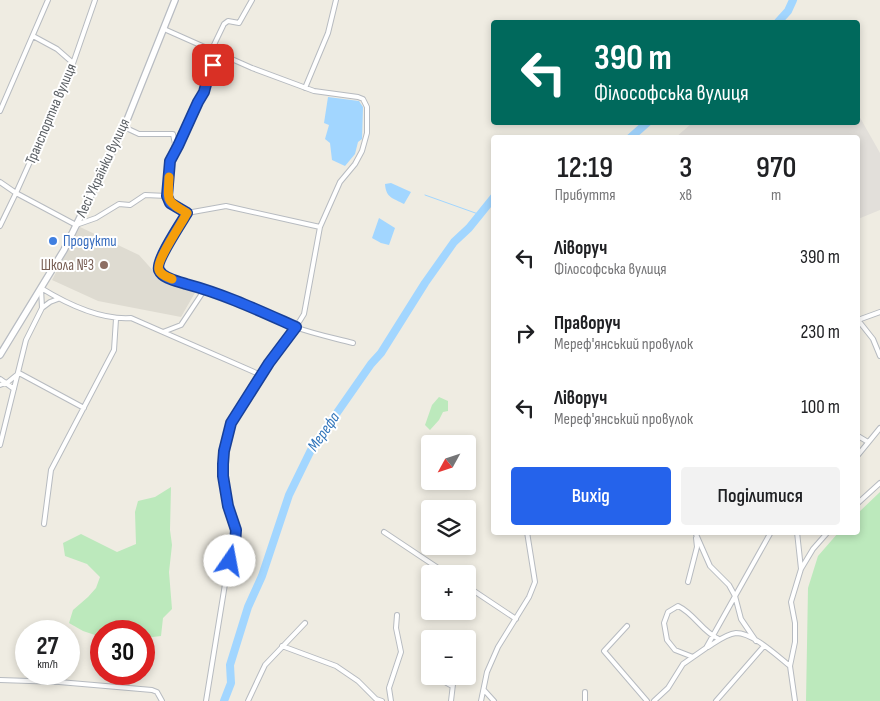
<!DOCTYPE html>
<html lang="uk">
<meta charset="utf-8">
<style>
body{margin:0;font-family:"Sofia Sans Condensed",sans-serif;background:#f2f2f2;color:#202124;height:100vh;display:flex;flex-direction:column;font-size:19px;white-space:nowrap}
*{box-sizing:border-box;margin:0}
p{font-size:16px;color:#757577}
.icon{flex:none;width:28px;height:28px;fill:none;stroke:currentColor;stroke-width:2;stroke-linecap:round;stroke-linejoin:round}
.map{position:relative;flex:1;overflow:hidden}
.sheet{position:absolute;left:491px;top:135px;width:369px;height:400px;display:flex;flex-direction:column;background:#fff;border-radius:5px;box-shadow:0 2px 8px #0003}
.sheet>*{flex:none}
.guide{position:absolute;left:491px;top:20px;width:369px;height:105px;border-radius:5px;box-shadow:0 2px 8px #0003;background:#00695c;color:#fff;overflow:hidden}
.needle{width:32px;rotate:230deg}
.buttons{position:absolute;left:421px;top:435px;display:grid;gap:10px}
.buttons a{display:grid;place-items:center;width:55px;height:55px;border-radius:5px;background:#fff;box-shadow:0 2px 8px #0003;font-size:25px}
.speed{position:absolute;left:15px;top:620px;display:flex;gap:10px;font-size:25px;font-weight:700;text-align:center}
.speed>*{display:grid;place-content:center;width:65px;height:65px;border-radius:50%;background:#fff;box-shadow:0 2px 8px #0003;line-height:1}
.speed small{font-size:12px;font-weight:400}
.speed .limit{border:8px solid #d22;background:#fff;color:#111}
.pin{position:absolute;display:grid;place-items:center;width:42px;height:42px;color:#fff;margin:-21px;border-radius:10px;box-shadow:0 2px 8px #0006}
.me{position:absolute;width:55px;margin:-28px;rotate:12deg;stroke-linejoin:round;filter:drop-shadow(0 0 4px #0008)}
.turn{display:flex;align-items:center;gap:18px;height:105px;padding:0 20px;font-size:22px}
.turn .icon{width:65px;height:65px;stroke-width:2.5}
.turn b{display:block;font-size:35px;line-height:42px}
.eta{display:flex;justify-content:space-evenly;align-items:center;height:85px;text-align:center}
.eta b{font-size:30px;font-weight:600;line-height:35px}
.cta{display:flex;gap:10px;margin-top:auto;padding:10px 20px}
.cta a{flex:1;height:58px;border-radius:5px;background:#2563eb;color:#fff;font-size:20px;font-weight:600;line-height:58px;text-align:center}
.cta a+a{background:#f2f2f2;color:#202124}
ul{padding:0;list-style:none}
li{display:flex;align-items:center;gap:15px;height:75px;padding:0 20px}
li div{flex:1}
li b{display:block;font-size:19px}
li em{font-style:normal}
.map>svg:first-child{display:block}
.industrial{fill:#e2dfda}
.education{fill:#dedbd1}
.green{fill:#bce9bc}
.water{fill:#a2d6ff}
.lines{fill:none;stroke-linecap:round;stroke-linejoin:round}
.stream{stroke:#a2d6ff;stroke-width:1}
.river{stroke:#a2d6ff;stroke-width:8}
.street-casing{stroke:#b7bbc0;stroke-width:6}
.secondary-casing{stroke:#b8bcc2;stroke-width:8}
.street{stroke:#fff;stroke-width:4}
.secondary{stroke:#fff;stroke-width:5.5}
.route-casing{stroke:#184099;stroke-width:12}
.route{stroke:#2563eb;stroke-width:9}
.slow{stroke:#f59e0b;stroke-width:9}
.shop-dot{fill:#3f7fe0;stroke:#fff;stroke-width:2}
.education-dot{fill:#8d6e63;stroke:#fff;stroke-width:2}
.labels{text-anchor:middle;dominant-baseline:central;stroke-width:4;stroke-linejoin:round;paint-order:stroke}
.street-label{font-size:15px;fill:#5a5f64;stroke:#fff}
.shop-label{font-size:15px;fill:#366cbe;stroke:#fff;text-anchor:start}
.education-label{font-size:15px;fill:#785e54;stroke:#fff;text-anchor:end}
.water-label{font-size:16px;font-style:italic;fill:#3477bb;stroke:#fff}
</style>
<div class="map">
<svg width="880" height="701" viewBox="0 0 880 701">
<rect width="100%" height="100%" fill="#efece2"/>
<path class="industrial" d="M 858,114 L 880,153 L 880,210 L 858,219 L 858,138 L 675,138 L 692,123 L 858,122 Z"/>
<path class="education" d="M 80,227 L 139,255 L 156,274 L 171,282 L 196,291 L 181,317 L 98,301 L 52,280 Z"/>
<path class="green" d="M 439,397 L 448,401 L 448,411 L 443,412 L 439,420 L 430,430 L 425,425 L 432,405 Z
M 171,487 L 170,530 L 172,545 L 169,572 L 172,609 L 163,618 L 161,636 L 144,638 L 144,631 L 101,631 L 101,637 L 83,631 L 69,623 L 73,610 L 88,597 L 96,588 L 100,577 L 87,564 L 65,556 L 63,543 L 81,534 L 117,552 L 136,544 L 135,512 L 138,501 L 155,497 Z
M 880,492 L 880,701 L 806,701 L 808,588 L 818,556 L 838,533 L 858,532 L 858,513 Z"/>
<path class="water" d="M 328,97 L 359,101 L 363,107 L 362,139 L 358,142 L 355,154 L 345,166 L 332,160 L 330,143 L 325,139 L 329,125 L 324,123 Z
M 391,183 L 411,192 L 404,204 C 393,198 386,198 385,184 Z
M 379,218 L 395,228 L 389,245 L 381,243 L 372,238 Z"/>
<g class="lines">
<path class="stream" d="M 425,195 L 481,215"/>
<path class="river" d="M 778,22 L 788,11 L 793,0
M 630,138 L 648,122
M 224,701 L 231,683 L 230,665 L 248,607 L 262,576 L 289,495 L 311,450 L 371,364 L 381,353 L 425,283 L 454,242 L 469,228 L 494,197"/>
<g class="street-casing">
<path id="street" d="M 164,29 L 252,68 L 314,91 L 358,97 L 363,99 L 367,107 L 367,133 L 362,151 L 355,164 L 340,182 L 320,227 L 304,314 L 296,327 L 269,363 L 231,423 L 223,451 L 223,476 L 228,506 L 236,530 L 235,544 L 226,578 L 206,701
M 33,36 L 57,49 L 73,63
M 211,51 L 224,24 L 228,21 L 239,23 L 252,0
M 305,88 L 328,33 L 336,0
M 0,111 L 48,0
M 124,127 L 139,134 L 173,134 L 175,144 L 172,154
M 0,182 L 16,193 L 76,225 L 96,218 L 119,204 L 130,205 L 145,195 L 167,196
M 187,213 L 170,203 L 167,196 L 169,161 L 178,146 L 198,102 L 204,92 L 208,77 L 218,54
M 0,226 L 16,193 L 69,75 L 95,0
M 320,227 L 226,206 L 187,213 C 182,223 155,262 159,270 C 164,281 190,285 200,288 C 233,297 263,315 295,327 C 314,334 334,338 353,343
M 41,288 C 67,304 100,320 131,318 L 261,375
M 42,308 L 50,302 L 58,299
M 880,312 L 858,320 L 873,339 L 880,356
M 163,332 L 181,325 L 205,289
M 0,379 L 14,389
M 0,385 L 8,382 L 19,373 L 84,408
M 858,436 L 868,442
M 0,445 L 26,340 L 42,308 L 41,288
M 858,455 L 880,428
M 858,503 L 880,483
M 44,524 L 51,470 L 114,350 L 116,319
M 384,532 L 447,574
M 695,532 L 710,566 L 729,585 L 735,596 L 741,619 L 756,641
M 797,532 L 801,569
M 688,582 L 697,547 L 696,538
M 468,587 L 516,619
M 627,626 L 604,651 L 647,701
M 282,646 L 336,666 L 358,681 L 376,699 L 382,701
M 708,647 C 716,642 726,634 736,633 C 753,633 776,655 790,666
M 693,657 L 675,650 L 667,640 L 664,623 L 668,612 L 678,606 C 695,614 702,632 719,639
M 434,676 L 452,686
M 0,680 L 59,682 L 152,690 L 157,692 L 162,701
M 484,690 L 494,701
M 248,701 L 265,665 L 305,623
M 391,701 L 389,688 L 401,652 L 396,628 L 397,615
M 451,701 L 454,676
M 481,701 L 487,672 L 498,647 L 529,597 L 535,582 L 527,532
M 585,701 L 585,692
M 654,701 L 668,688 L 683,664 L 706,648 L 771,532
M 716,701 L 764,646
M 795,701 L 790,666 L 795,642 L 795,623 L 791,602 L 801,569 L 813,549 L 828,532"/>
</g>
<g class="secondary-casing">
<path id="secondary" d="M 0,355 L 64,250 L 123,130 L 175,0"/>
</g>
<use href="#street" class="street"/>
<use href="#secondary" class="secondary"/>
</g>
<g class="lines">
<g class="route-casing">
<path id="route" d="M 213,65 L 208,77 L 204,92 L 198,102 L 178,146 L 170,161 L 167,196 L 170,203 L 187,213 C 181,223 155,262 159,270 C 163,279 177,281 186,284 C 224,294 260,311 296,327 L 269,363 L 231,423 L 224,451 L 223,464 L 223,476 L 228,506 L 236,530 L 235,544 L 230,561"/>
</g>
<use href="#route" class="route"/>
<path class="slow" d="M 169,177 C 168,202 165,200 187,213 C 182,223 155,262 159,270 C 161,275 167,277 172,279"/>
</g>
<circle class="shop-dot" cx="53" cy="241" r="5"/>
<circle class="education-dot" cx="104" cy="265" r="5"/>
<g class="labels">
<g class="street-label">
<text transform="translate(51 114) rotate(-67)">Транспортна вулиця</text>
<text transform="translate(103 168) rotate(-65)">Лесі Українки вулиця</text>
</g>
<g class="shop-label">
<text x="63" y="241">Продукти</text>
</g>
<g class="education-label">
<text x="94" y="265">Школа №3</text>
</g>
<g class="water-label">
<text transform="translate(324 432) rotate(-55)">Мерефа</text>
</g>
</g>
</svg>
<div class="buttons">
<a><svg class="needle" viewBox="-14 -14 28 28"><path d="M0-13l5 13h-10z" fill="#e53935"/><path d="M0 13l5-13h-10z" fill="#757577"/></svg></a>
<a><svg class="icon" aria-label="layers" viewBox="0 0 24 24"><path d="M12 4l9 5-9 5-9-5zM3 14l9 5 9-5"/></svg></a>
<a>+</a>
<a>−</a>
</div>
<div class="speed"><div>27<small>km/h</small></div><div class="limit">30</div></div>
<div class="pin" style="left:213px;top:65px;background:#d93025"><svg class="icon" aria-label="arrive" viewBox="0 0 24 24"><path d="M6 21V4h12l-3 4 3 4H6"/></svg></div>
<svg class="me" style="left:230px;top:561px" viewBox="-20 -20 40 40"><circle r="19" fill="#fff"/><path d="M0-13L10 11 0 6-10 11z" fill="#2563eb"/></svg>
<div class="guide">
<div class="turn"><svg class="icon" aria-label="left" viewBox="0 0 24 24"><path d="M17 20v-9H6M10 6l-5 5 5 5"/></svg><div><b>390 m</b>Філософська вулиця</div></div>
</div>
<section class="sheet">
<div class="eta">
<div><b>12:19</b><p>Прибуття</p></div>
<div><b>3</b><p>хв</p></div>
<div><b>970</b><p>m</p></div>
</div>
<ul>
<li><svg class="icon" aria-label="left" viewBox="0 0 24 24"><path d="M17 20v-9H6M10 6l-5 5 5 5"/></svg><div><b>Ліворуч</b><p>Філософська вулиця</p></div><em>390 m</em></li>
<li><svg class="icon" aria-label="right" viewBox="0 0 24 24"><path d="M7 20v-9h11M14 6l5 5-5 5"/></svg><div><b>Праворуч</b><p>Мереф'янський провулок</p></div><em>230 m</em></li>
<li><svg class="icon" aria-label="left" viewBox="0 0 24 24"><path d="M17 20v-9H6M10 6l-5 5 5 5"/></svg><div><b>Ліворуч</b><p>Мереф'янський провулок</p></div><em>100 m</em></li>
</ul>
<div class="cta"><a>Вихід</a><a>Поділитися</a></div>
</section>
</div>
